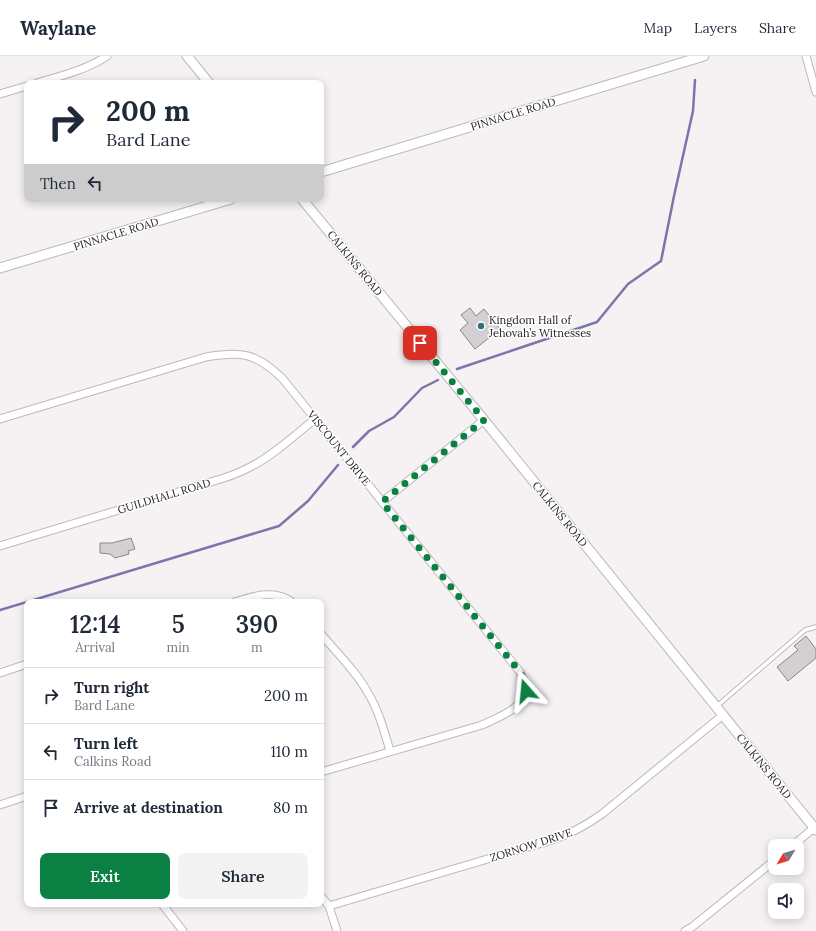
<!DOCTYPE html>
<meta charset="utf-8">
<style>
body{margin:0;font-family:Lora,serif;background:#f2f2f3;color:#1f2937;height:100vh;display:flex;flex-direction:column;font-size:15px;white-space:nowrap}
*{box-sizing:border-box;margin:0}
p{font-size:13px;color:#747a83}
.icon{flex:none;width:22px;height:22px;fill:none;stroke:currentColor;stroke-width:2;stroke-linecap:round;stroke-linejoin:round}
.map{position:relative;flex:1;overflow:hidden}
.details{position:absolute;left:24px;top:543px;width:300px;height:308px;display:flex;flex-direction:column;background:#fff;border-radius:8px;box-shadow:0 2px 10px #0003}
.details>*{flex:none}
.guide{position:absolute;left:24px;top:24px;width:300px;height:122px;border-radius:8px;box-shadow:0 2px 10px #0003;background:#fff;color:#1f2937;overflow:hidden}
.needle{width:26px;rotate:232deg}
.tools{position:absolute;left:768px;top:783px;display:grid;gap:8px}
.tools a{display:grid;place-items:center;width:36px;height:36px;border-radius:8px;background:#fff;box-shadow:0 2px 10px #0003;font-size:20px}
.pin{position:absolute;display:grid;place-items:center;width:34px;height:34px;color:#fff;margin:-17px;border-radius:8px;box-shadow:0 2px 6px #0006}
.me{position:absolute;width:44px;margin:-22px;rotate:342deg;stroke-linejoin:round;filter:drop-shadow(0 0 3px #0008)}
.turn{display:flex;align-items:center;gap:14px;height:84px;padding:0 16px;font-size:18px}
.turn .icon{width:52px;height:52px;stroke-width:2.5}
.turn b{display:block;font-size:28px;line-height:34px}
.then{display:flex;align-items:center;height:38px;padding:0 16px;background:#0003;gap:8px;font-size:15px}
.eta{display:flex;justify-content:space-evenly;align-items:center;height:68px;text-align:center}
.eta b{font-size:24px;font-weight:600;line-height:28px}
.primary-button{display:flex;gap:8px;margin-top:auto;padding:8px 16px}
.primary-button a{flex:1;height:46px;border-radius:8px;background:#0b8043;color:#fff;font-size:16px;font-weight:600;line-height:46px;text-align:center}
.primary-button a+a{background:#f2f2f3;color:#1f2937}
ul{padding:0;list-style:none}
li{display:flex;align-items:center;gap:12px;height:56px;padding:0 16px;border-top:1px solid #e0e1e3}
li div{flex:1}
li b{display:block;font-size:15px}
li em{font-style:normal}
header{display:flex;align-items:center;gap:24px;box-sizing:border-box;height:56px;padding:0 20px;background:#fff;border-bottom:1px solid #e0e1e3}
header strong{font-size:19px}
nav{display:flex;gap:22px;margin-inline-start:auto;font-size:14px}
.map>svg:first-child{display:block}
.lines{fill:none;stroke-linecap:round;stroke-linejoin:round}
.stream{stroke:#7d75ab;stroke-width:2.5}
.building{fill:#d2d0d3;stroke:#888689}
.lane-casing{stroke:#bcb8bb;stroke-width:5.5}
.street-casing{stroke:#bcb8bb;stroke-width:9}
.secondary-casing{stroke:#bcb8bb;stroke-width:11}
.lane{stroke:#fff;stroke-width:3.5}
.street{stroke:#fff;stroke-width:7}
.secondary{stroke:#fff;stroke-width:9}
.route{stroke:#0b8043;stroke-width:7;stroke-dasharray:0 12.6}
.poi-dot{fill:#2d7281;stroke:#fff;stroke-width:1.5}
.labels{text-anchor:middle;dominant-baseline:central;stroke-width:3;stroke-linejoin:round;paint-order:stroke}
.street-label{font-size:11px;fill:#232223;stroke:#fff}
.poi-label{font-size:11px;fill:#232223;stroke:#fff;text-anchor:start}
</style>
<header>
<strong>Waylane</strong>
<nav><a>Map</a><a>Layers</a><a>Share</a></nav>
</header>
<div class="map">
<svg width="816" height="875" viewBox="0 0 816 875">
<rect width="100%" height="100%" fill="#f6f2f4"/>
<g class="lines">
<path class="stream" d="M 457,313 L 597,266 L 628,228 L 661,205 L 674,140 L 693,55 L 695,24
M 353,391 L 369,375 L 394,361 L 422,332 L 438,324
M 0,554 L 279,470 L 308,445 L 338,409"/>
</g>
<path class="building" d="M 470,252 L 476,260 L 484,253 L 500,273 L 475,293 L 460,274 L 468,267 L 461,259 Z
M 131,482 L 135,493 L 128,495 L 129,498 L 115,502 L 110,498 L 100,497 L 100,487 L 112,487 Z
M 806,580 L 816,593 L 816,602 L 788,625 L 777,611 L 798,594 L 794,590 Z"/>
<g class="lines">
<g class="lane-casing">
<path id="lane" d="M 717,650 L 805,574 L 816,571"/>
</g>
<g class="street-casing">
<path id="street" d="M 806,0 L 816,36
M 37,27 C 61,20 86,14 107,0
M 0,38 L 27,30
M 0,363 L 206,301 C 241,295 256,297 282,322 L 520,616 C 522,620 524,624 525,628 C 531,650 497,662 482,669 L 321,716
M 382,446 L 484,364
M 0,490 L 224,422 C 233,419 243,415 252,410 C 275,398 295,379 315,363
M 235,546 C 254,540 275,533 292,546
M 321,578 C 337,597 356,615 368,637 C 379,655 384,675 390,695
M 0,617 L 27,608
M 0,749 L 27,740
M 792,790 L 814,772
M 321,840 L 329,850 L 337,875
M 162,848 L 183,875
M 329,850 L 552,784 C 571,778 585,770 602,758 L 723,659
M 685,875 L 692,871 L 775,804"/>
</g>
<g class="secondary-casing">
<path id="secondary" d="M 187,0 L 209,27
M 321,116 L 704,0
M 302,143 L 484,364 L 816,774
M 0,212 L 231,143"/>
</g>
<use href="#lane" class="lane"/>
<use href="#street" class="street"/>
<use href="#secondary" class="secondary"/>
</g>
<g class="lines">
<path class="route" d="M 420,287 L 484,364 L 382,446 L 520,616 L 526,629 L 526,635"/>
</g>
<circle class="poi-dot" cx="481" cy="270" r="4"/>
<g class="labels">
<g class="street-label">
<text transform="translate(513 58) rotate(-17)">PINNACLE ROAD</text>
<text transform="translate(116 178) rotate(-17)">PINNACLE ROAD</text>
<text transform="translate(355 207) rotate(51)">CALKINS ROAD</text>
<text transform="translate(339 392) rotate(51)">VISCOUNT DRIVE</text>
<text transform="translate(164 440) rotate(-17)">GUILDHALL ROAD</text>
<text transform="translate(560 458) rotate(51)">CALKINS ROAD</text>
<text transform="translate(764 710) rotate(51)">CALKINS ROAD</text>
<text transform="translate(531 789) rotate(-18)">ZORNOW DRIVE</text>
</g>
<g class="poi-label">
<text x="489" y="264">Kingdom Hall of<tspan x="489" dy="13">Jehovah’s Witnesses</tspan></text>
</g>
</g>
</svg>
<div class="tools">
<a><svg class="needle" viewBox="-14 -14 28 28"><path d="M0-13l5 13h-10z" fill="#e53935"/><path d="M0 13l5-13h-10z" fill="#747a83"/></svg></a>
<a><svg class="icon" aria-label="sound" viewBox="0 0 24 24"><path d="M4 9h4l5-4v14l-5-4H4zM17 9q2 3 0 6"/></svg></a>
</div>
<div class="pin" style="left:420px;top:287px;background:#d93025"><svg class="icon" aria-label="arrive" viewBox="0 0 24 24"><path d="M6 21V4h12l-3 4 3 4H6"/></svg></div>
<svg class="me" style="left:526px;top:635px" viewBox="-20 -20 40 40"><path d="M0-17L14 15 0 8-14 15z" fill="#0b8043" stroke="#fff" stroke-width="4"/></svg>
<div class="guide">
<div class="turn"><svg class="icon" aria-label="right" viewBox="0 0 24 24"><path d="M7 20v-9h11M14 6l5 5-5 5"/></svg><div><b>200 m</b>Bard Lane</div></div>
<div class="then">Then<svg class="icon" aria-label="left" viewBox="0 0 24 24"><path d="M17 20v-9H6M10 6l-5 5 5 5"/></svg></div>
</div>
<section class="details">
<div class="eta">
<div><b>12:14</b><p>Arrival</p></div>
<div><b>5</b><p>min</p></div>
<div><b>390</b><p>m</p></div>
</div>
<ul>
<li><svg class="icon" aria-label="right" viewBox="0 0 24 24"><path d="M7 20v-9h11M14 6l5 5-5 5"/></svg><div><b>Turn right</b><p>Bard Lane</p></div><em>200 m</em></li>
<li><svg class="icon" aria-label="left" viewBox="0 0 24 24"><path d="M17 20v-9H6M10 6l-5 5 5 5"/></svg><div><b>Turn left</b><p>Calkins Road</p></div><em>110 m</em></li>
<li><svg class="icon" aria-label="arrive" viewBox="0 0 24 24"><path d="M6 21V4h12l-3 4 3 4H6"/></svg><div><b>Arrive at destination</b></div><em>80 m</em></li>
</ul>
<div class="primary-button"><a>Exit</a><a>Share</a></div>
</section>
</div>
